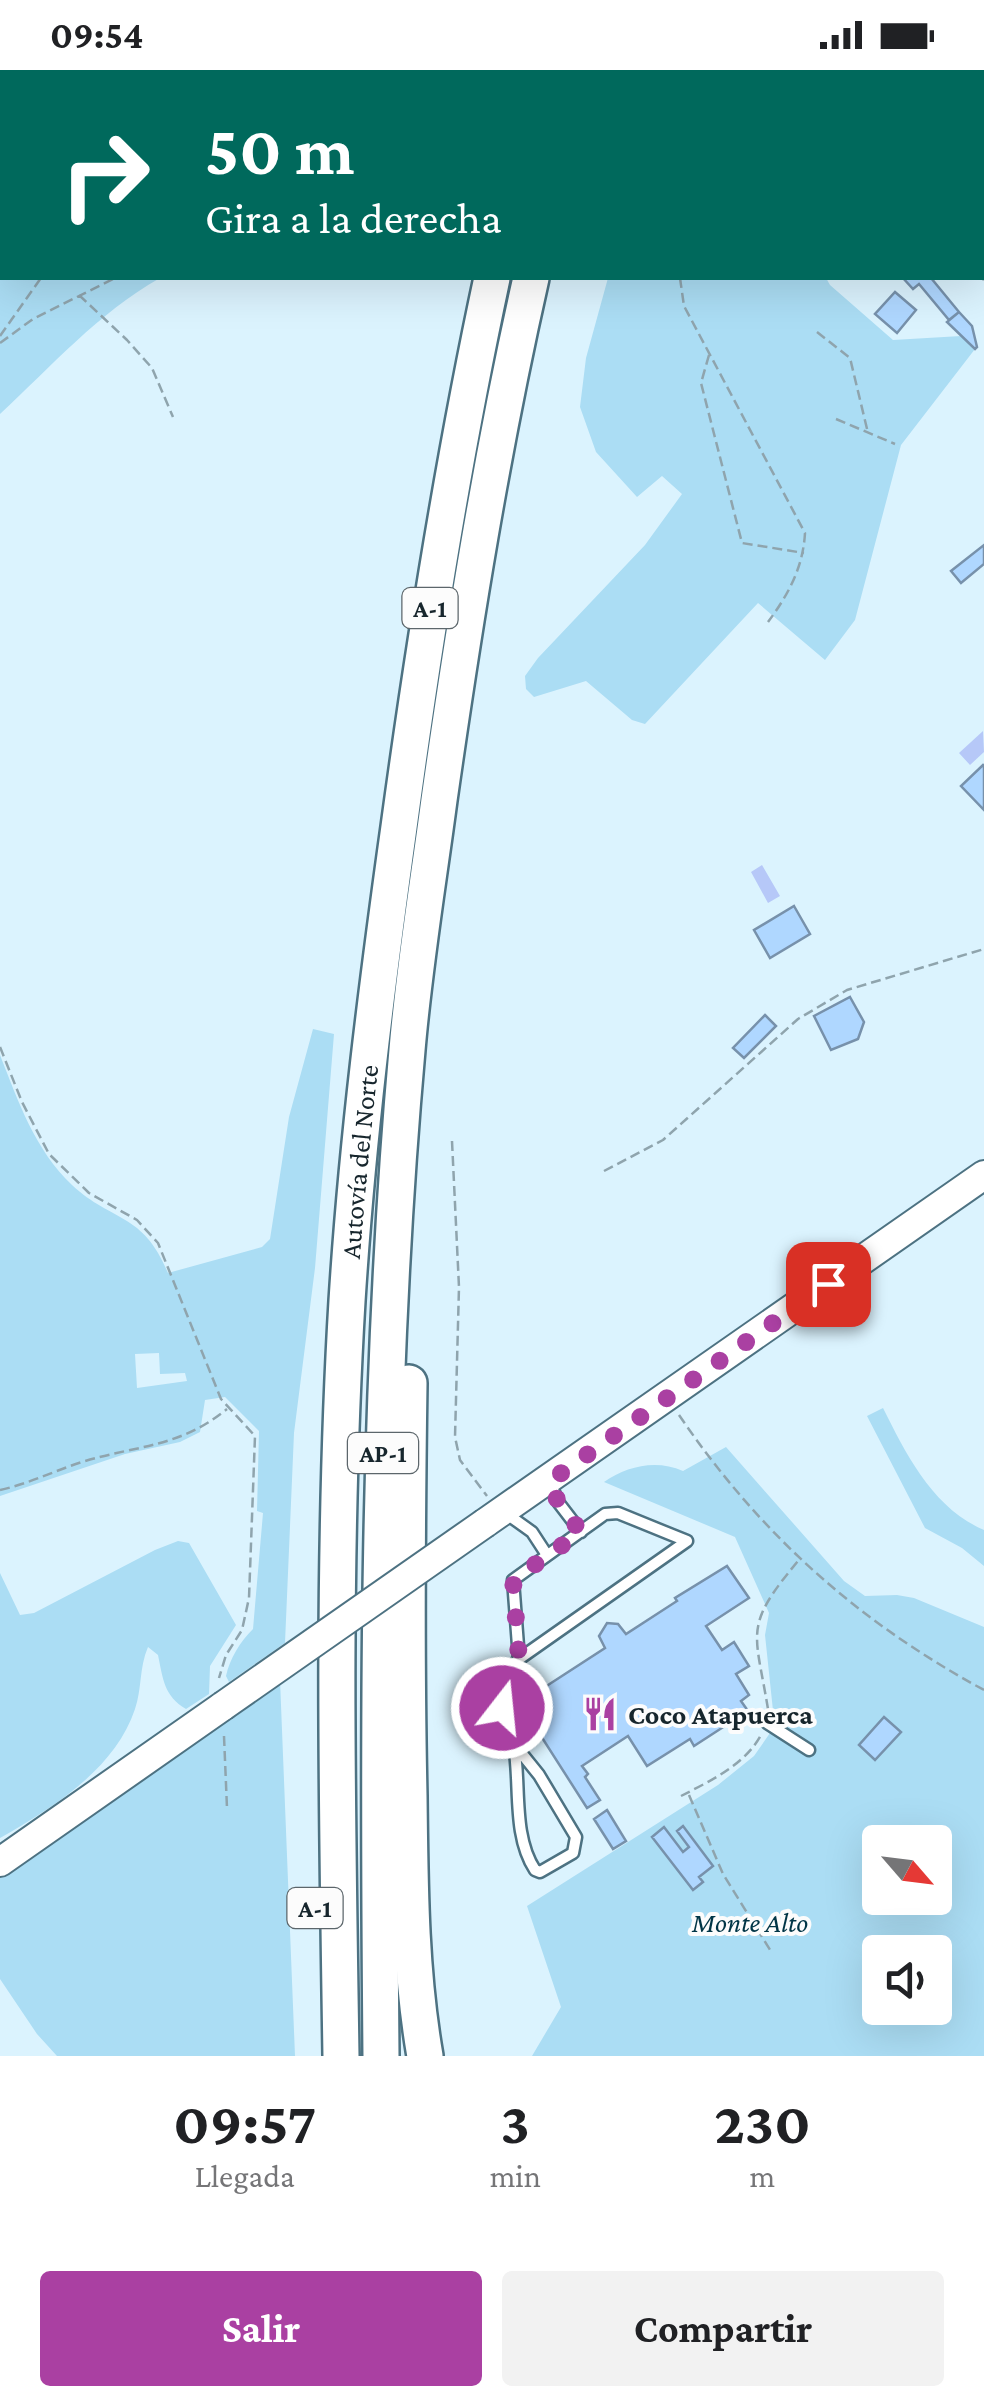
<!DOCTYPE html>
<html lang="es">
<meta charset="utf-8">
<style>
body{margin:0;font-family:"Crimson Pro",serif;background:#f2f2f2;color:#202124;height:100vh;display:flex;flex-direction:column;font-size:38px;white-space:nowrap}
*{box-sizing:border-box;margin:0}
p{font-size:32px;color:#757577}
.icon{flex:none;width:55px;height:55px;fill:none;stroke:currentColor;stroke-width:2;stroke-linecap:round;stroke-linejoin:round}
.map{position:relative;height:1986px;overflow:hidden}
.drawer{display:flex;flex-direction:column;background:#fff;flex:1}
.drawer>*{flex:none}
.hud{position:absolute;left:0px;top:0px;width:985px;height:210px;box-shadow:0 10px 40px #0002;background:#00695c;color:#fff;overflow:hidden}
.needle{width:65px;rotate:118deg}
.controls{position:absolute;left:862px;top:1755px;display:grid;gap:20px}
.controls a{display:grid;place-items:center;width:90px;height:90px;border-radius:10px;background:#fff;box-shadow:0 10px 40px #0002;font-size:50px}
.pin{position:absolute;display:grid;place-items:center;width:85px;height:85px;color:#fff;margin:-42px;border-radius:20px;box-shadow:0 5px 15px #0006}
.me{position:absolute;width:110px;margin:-55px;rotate:16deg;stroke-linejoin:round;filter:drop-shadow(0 0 8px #0008)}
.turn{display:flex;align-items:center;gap:35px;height:210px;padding:0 40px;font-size:45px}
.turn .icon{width:130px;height:130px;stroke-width:2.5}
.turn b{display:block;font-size:70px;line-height:85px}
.eta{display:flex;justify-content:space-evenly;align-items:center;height:170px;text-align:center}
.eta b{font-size:60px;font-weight:700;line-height:70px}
.cta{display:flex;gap:20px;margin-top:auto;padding:20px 40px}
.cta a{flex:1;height:115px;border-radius:10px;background:#aa40a2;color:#fff;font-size:40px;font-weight:700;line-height:115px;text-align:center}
.cta a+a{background:#f2f2f2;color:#202124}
.status{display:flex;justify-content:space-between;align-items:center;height:70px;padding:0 50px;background:#fff;direction:ltr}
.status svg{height:28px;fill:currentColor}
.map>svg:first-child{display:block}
.green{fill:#abddf4;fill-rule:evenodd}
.water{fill:#b6c8f8}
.building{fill:#afd7ff;stroke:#7791ab;stroke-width:2.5}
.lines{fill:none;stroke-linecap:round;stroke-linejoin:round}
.service-casing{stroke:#4d7282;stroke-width:15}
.secondary-casing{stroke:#4d7282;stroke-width:32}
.motorway-casing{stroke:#4d7282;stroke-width:40}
.path{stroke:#8fa4ad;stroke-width:2.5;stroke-dasharray:10 5;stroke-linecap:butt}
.service{stroke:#fff;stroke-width:10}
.secondary{stroke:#fff;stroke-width:28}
.motorway{stroke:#fff;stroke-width:35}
.secondary-bridge-casing{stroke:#4d7282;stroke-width:32;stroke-linecap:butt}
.secondary-bridge{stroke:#fff;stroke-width:28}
.route{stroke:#aa40a2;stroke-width:18;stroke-dasharray:0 32.4}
.labels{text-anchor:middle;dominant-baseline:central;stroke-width:8;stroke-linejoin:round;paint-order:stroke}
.shield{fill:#fcfcfc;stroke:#5c666b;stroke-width:2.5}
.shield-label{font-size:25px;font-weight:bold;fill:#17262d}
.street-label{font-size:28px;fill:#17262d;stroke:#fcfcfc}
.poi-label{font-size:28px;font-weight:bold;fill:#17262d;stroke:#fcfcfc;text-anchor:start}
.park-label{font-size:28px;font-style:italic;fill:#003546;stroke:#fcfcfc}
</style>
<div class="status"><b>09:54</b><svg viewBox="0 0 49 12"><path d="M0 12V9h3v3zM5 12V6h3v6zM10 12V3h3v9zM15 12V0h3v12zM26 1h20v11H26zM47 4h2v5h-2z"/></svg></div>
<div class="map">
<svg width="984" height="1986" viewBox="0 0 984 1986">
<rect width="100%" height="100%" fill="#dbf3fe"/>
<path class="green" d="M 0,0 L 466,0 L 2,2 L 2,208 L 160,208 C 98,243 52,296 0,344 Z
M 608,208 L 826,208 L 830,215 L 893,270 L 961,266 L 975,279 L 901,375 L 855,550 L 825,590 L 758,533 L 645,654 L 632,650 L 586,611 L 534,627 L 526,619 L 525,606 L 538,588 L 645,475 L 682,424 L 662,406 L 637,427 L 596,382 L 580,337 L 586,288 Z
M 313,959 L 334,964 L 315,1198 L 294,1363 L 285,1573 L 229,1612 L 226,1606 C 230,1588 240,1572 253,1559 L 263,1443 L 257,1441 L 259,1361 L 225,1327 L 205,1330 L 200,1362 L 180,1372 L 125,1384 L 0,1426 L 0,985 C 18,1031 35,1080 72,1115 C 113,1153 143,1142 168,1203 L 262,1177 L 270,1169 L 289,1047 ZM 159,1283 L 160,1304 L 185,1303 L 187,1311 L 137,1318 L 135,1284 Z
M 883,1338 C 907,1386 933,1438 984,1460 L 984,1496 L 962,1478 L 925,1458 L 867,1346 Z
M 726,1377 L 844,1511 L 865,1526 L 897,1525 L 914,1528 L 984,1557 L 984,1986 L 532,1986 L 561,1937 L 527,1836 L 718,1715 L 754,1686 L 770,1663 L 774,1650 L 765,1565 L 769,1543 L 735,1467 L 604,1412 C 627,1396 656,1389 683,1401 ZM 880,1772 L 935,1772 L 935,1828 L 880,1828 ZM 880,1882 L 935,1882 L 935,1938 L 880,1938 Z
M 178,1471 L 189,1473 L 236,1555 L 210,1596 L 209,1624 L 186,1639 C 164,1626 163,1609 158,1585 L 148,1577 C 139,1598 142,1619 135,1639 C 115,1699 53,1738 0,1768 L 0,1503 L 20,1545 L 34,1543 L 155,1480 Z
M 280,1610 L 295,1986 L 57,1986 L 37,1964 L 0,1909 L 0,1806 Z"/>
<path class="water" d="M 983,661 L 984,682 L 970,695 L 959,683 Z
M 762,795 L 780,826 L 768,833 L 751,802 Z"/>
<path class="building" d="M 903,208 L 931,208 L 959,242 L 949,250 L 919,214 L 913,219 Z
M 895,222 L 916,240 L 897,263 L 875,244 Z
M 959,242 L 972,256 L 977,277 L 975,279 L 947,252 Z
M 984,475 L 984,494 L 961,513 L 951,501 Z
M 983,695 L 984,696 L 984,740 L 961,716 Z
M 794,836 L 810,864 L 770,888 L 754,860 Z
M 850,927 L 864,952 L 858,969 L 831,980 L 814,946 Z
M 765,945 L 776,956 L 744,988 L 733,978 Z
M 727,1496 L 749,1528 L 706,1556 L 722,1580 L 734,1572 L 749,1596 L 736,1604 L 749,1625 L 741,1631 L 748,1641 L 694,1676 L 690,1669 L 647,1696 L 628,1666 L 582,1696 L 588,1704 L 585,1707 L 600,1730 L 587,1738 L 525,1641 L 533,1635 L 528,1628 L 605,1578 L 599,1566 L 607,1553 L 618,1554 L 626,1564 L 677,1531 L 675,1528 Z
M 884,1647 L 901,1662 L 875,1690 L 859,1675 Z
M 607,1740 L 626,1771 L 613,1779 L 594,1749 Z
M 683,1756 L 713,1796 L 699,1807 L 703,1812 L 693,1820 L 652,1767 L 664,1757 L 683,1782 L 689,1777 L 677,1761 Z"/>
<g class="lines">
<g class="service-casing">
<path id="service" d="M 550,1412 L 558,1432 L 581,1462
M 618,1443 L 687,1471 L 519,1589 L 513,1510 L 605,1444 Z
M 507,1444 L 532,1462 L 547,1485
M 767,1653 L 809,1680
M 514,1674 L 539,1705 L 576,1767 L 573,1783 L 540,1802 L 535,1800 C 512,1765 521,1715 514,1675 C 510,1650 497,1633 503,1606 L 519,1589"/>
</g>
<g class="secondary-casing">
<path id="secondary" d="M 485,1453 L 984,1105
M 0,1792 L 223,1636"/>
</g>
<g class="motorway-casing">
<g id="motorway">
<path d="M 538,2 L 538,0"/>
<path d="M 577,2 L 578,0"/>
<path d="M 409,1313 C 407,1451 406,1589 409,1726 C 410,1813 410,1900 425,1986"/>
<path id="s1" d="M 341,1986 C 337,1735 332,1482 347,1231 C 357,1072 377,915 399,757 C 424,573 453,390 492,208"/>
<path d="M 381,1986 C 378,1650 377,1314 407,980 C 414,896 428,813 439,730 C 464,554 492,380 531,208"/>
</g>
</g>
<path class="path" d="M 163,2 L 165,0
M 899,2 L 928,0
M 680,208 L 684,236 L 805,463 C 803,498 788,525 768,552
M 982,208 L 984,210
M 79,225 L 127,270 L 152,298 L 173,347
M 817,262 L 850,288 L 868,363
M 0,266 L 41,208
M 0,273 L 33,249 L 115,208
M 709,285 L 701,313 L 742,473 L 804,483
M 836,349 L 895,374
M 0,977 L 22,1032 L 49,1084 L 89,1123 L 137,1150 L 158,1173 L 221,1329 L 255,1366 L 249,1528 L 242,1560 L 226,1585 L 219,1608
M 452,1071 L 459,1217 L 455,1367 L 460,1390 L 487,1426
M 604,1101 L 663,1070 L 798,949 L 847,920 L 984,879
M 679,1345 C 760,1464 857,1551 984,1620
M 0,1420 C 28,1414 54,1401 82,1392 C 137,1375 179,1378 227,1339
M 768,1639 C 755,1560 743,1557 798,1491
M 224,1666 L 227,1738
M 689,1725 L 723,1804 L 772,1883
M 681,1726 C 710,1711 745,1695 761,1665"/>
<use href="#service" class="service"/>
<use href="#secondary" class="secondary"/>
<use href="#motorway" class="motorway"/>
<g class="secondary-bridge-casing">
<path id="secondary-bridge" d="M 223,1636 L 485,1453"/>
</g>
<use href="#secondary-bridge" class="secondary-bridge"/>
</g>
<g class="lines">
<path class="route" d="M 502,1638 L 503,1606 L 519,1589 L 513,1510 L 581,1462 L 558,1432 L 550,1411 L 828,1214"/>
</g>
<defs>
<g id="restaurant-bare" transform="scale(2.7)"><path d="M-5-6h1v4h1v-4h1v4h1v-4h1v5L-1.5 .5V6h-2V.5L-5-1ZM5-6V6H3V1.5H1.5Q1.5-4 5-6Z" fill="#aa40a2" stroke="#fcfcfc" stroke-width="2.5" paint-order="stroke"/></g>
</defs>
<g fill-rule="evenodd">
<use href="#restaurant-bare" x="600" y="1644"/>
</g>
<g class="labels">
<g class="shield">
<rect x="402.5" y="518" width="55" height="40" rx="8"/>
<rect x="348" y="1363" width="70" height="40" rx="8"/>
<rect x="287.5" y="1818" width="55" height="40" rx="8"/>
</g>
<g class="shield-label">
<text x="430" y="538">A-1</text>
<text x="383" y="1383">AP-1</text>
<text x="315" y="1838">A-1</text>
</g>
<g class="street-label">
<text stroke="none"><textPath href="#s1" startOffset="895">Autovía del Norte</textPath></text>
</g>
<g class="poi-label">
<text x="628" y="1644">Coco Atapuerca</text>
</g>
<g class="park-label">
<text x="750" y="1852">Monte Alto</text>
</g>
</g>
</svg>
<div class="controls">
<a><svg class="needle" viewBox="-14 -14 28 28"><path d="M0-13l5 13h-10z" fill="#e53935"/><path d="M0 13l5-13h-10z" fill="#757577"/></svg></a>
<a><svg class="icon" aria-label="sound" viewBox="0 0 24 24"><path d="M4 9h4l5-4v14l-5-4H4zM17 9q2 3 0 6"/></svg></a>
</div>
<div class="pin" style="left:828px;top:1214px;background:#d93025"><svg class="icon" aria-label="arrive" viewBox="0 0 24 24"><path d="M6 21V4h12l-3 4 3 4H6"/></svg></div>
<svg class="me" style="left:502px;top:1638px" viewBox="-20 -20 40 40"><circle r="17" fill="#aa40a2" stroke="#fff" stroke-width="3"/><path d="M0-11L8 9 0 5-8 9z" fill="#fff"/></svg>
<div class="hud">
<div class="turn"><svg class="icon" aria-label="right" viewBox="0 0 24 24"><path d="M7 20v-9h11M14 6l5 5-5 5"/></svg><div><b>50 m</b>Gira a la derecha</div></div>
</div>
</div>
<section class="drawer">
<div class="eta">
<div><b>09:57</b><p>Llegada</p></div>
<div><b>3</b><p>min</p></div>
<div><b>230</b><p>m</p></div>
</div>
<div class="cta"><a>Salir</a><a>Compartir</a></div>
</section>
